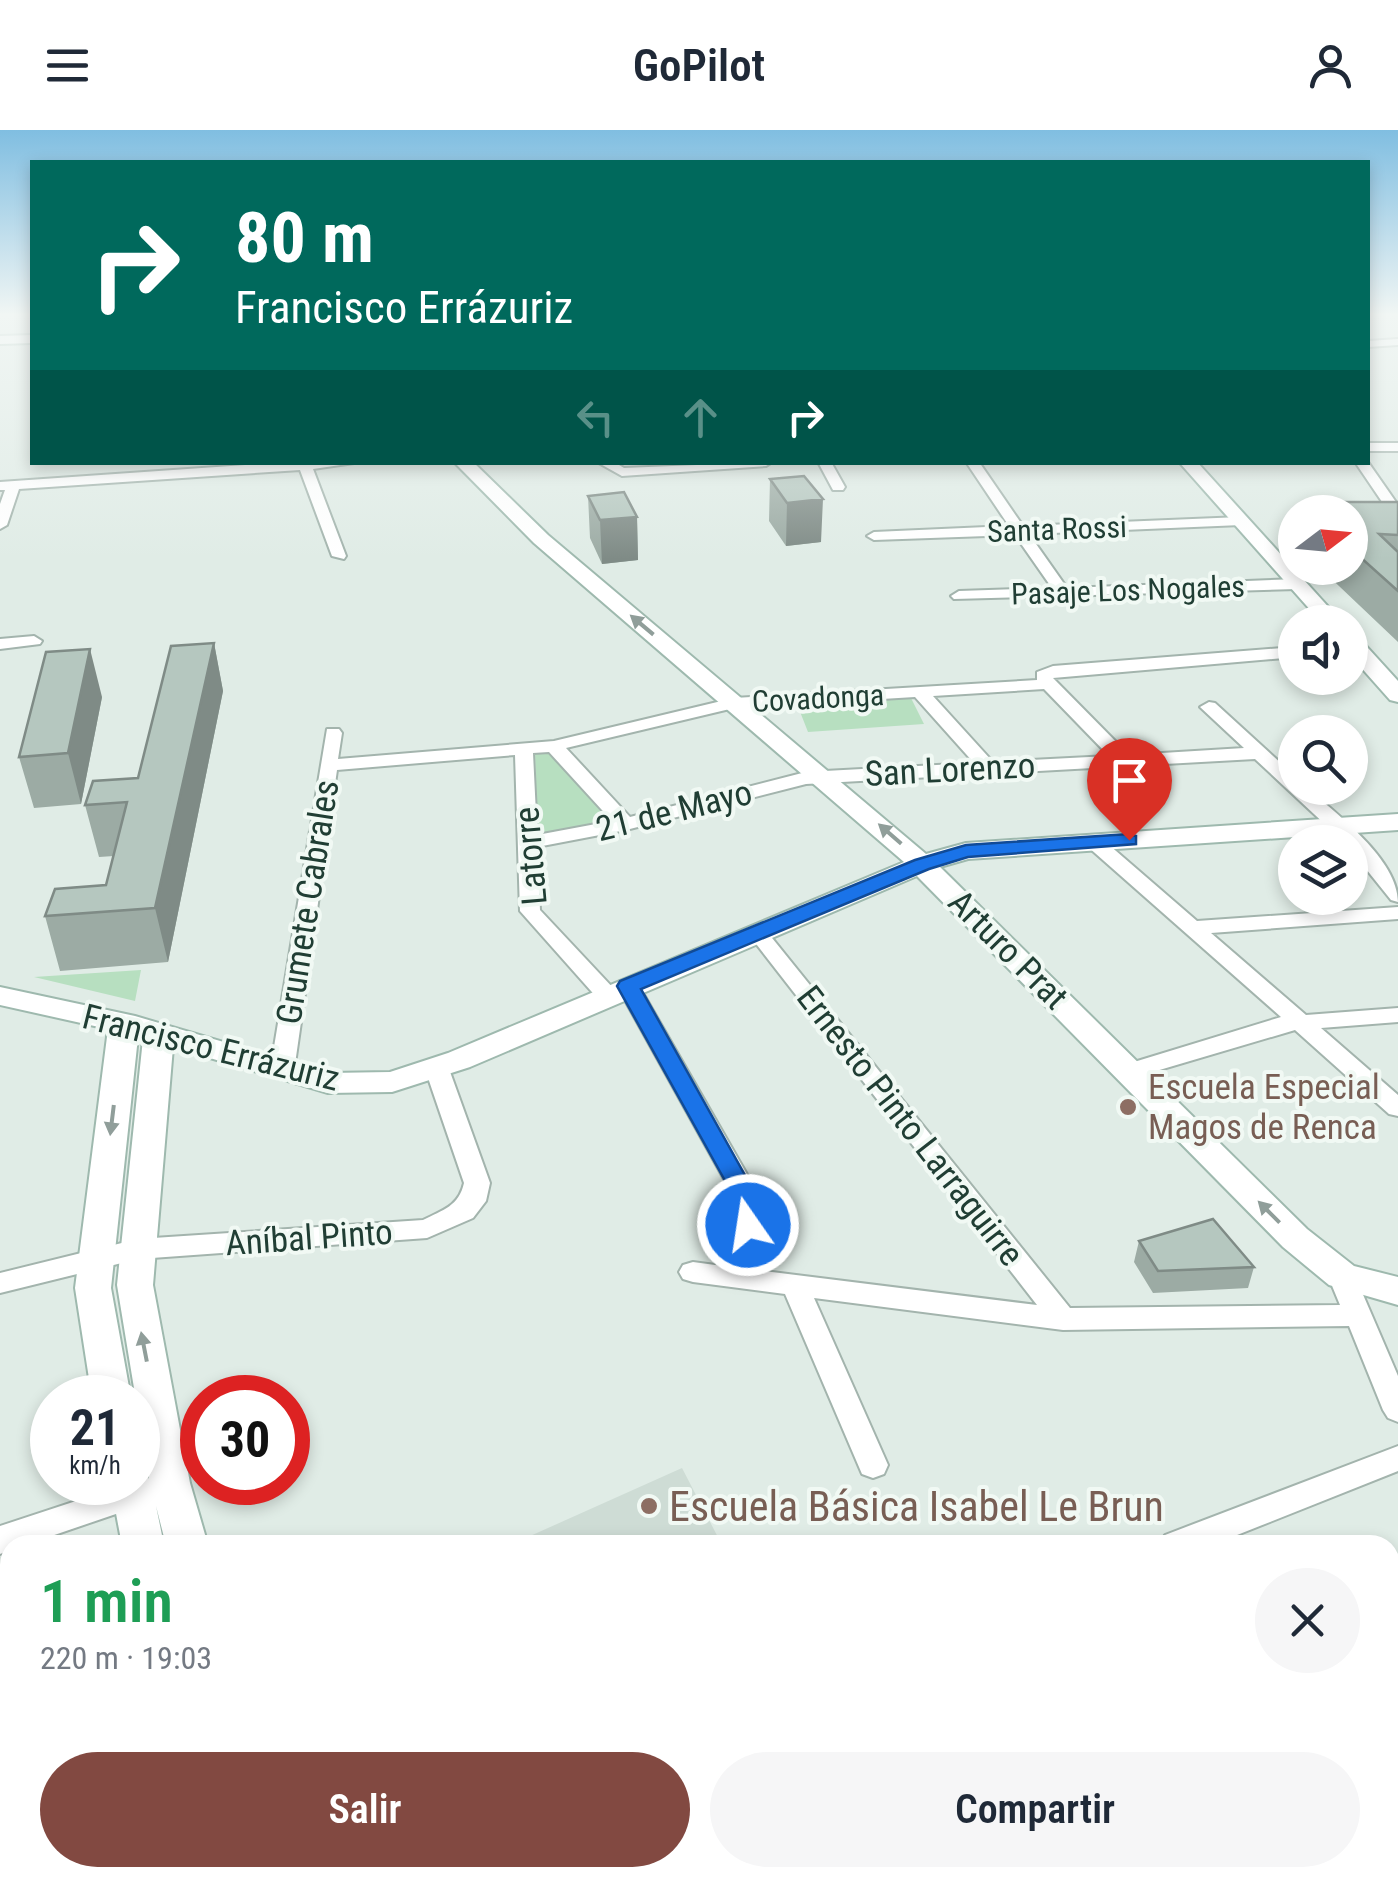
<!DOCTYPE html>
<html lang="es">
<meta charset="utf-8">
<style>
body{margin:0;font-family:"Roboto Condensed",sans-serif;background:#f6f6f7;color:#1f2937;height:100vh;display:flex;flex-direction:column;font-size:38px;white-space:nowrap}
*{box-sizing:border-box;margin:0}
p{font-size:32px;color:#747a83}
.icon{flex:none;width:55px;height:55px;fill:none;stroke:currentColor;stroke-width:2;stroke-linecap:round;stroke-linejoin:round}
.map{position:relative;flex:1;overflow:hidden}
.side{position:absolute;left:0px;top:1405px;width:1400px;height:352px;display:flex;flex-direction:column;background:#fff;border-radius:30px 30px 0 0;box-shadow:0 5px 15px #0003}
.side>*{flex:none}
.banner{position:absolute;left:30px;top:30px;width:1340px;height:305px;border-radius:0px;box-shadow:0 5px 15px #0003;background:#00695c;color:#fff;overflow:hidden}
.needle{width:65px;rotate:74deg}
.tools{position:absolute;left:1278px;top:365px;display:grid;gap:20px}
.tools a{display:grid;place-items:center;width:90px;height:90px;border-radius:50%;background:#fff;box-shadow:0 5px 15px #0003;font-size:50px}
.speed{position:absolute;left:30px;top:1245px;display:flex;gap:20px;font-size:50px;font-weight:700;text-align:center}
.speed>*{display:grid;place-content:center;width:130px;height:130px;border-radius:50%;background:#fff;box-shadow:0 5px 15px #0003;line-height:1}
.speed small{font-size:25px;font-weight:400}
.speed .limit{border:15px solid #d22;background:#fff;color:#111}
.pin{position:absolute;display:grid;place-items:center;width:85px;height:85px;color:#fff;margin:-102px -42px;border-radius:50% 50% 50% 0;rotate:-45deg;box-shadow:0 0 10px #0007}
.pin .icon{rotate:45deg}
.me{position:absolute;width:110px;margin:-55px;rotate:347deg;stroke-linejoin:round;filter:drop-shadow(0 0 8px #0008)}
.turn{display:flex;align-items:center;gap:35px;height:210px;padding:0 40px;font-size:45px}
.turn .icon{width:130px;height:130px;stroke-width:2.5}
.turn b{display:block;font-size:70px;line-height:85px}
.lanes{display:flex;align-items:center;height:95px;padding:0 40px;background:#0003;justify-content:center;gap:50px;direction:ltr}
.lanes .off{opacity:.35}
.round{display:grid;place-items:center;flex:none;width:105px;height:105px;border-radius:52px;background:#f6f6f7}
.head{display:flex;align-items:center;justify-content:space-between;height:170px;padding:0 40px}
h1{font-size:60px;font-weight:600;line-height:75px;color:#1e9e55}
.primary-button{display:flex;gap:20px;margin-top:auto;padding:20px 40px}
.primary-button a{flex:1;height:115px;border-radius:60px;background:#824941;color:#fff;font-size:40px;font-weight:600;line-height:115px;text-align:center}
.primary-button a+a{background:#f6f6f7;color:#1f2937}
header{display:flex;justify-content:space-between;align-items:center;height:130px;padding:0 40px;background:#fff;font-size:45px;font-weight:600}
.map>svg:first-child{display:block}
.built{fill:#cedcd5}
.green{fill:#b7dfc0}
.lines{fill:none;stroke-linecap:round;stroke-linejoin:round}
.street-casing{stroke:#a3b4ad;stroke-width:4}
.secondary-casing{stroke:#9eb9ae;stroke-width:4}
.street{fill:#fff;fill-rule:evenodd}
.secondary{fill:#fff;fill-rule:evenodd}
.wall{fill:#9caba4}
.shaded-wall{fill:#7f8b86}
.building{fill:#b5c7bf;stroke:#7f8b86;stroke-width:2.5}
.oneway{fill:#909e9a}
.route{fill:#1a73e8;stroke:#114b97;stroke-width:2.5}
.education-dot{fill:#8d6e63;stroke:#f1f9f4;stroke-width:4}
.labels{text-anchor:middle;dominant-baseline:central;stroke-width:8;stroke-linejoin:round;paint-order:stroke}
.far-street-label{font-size:30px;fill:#203e34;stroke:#f1f9f4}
.street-label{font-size:35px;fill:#203e34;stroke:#f1f9f4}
.education-label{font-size:35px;fill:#785e54;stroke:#f1f9f4;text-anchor:start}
.near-education-label{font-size:42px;fill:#785e54;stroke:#f1f9f4;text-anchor:start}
</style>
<header><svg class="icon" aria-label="menu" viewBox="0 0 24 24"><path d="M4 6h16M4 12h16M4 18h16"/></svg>GoPilot<svg class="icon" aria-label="person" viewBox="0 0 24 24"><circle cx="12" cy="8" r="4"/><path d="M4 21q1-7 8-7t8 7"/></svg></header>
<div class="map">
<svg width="1398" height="1757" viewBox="0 0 1398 1757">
<rect width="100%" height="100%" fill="#e0ece6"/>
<path class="built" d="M 682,1338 L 722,1415 L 510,1415 Z
M 320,1748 L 891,1748 L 896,1757 L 323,1757 Z"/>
<path class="green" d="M 910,566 L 924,594 L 808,602 L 797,574 Z
M 549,623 L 611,692 L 537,704 L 535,624 Z
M 141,840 L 135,871 L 34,847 Z"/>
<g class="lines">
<g class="street-casing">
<path id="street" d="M 1398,209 L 1398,215 L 1368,217 L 1368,211 Z
M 1368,313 L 1398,313 L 1398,321 L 1368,321 Z
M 289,332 L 361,332 L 313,339 L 346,426 L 344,429 L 332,426 L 300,340 L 19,359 L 7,395 L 0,399 L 0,374 L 5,360 L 0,360 L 0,352 Z
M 597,332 L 614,332 L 624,338 L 772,332 L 766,336 L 622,346 Z
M 818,332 L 831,332 L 845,357 L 843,360 L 833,360 Z
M 966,332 L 979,332 L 1023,396 L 1241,387 L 1248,391 L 1241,395 L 1029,404 L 1067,458 L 1297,449 L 1305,454 L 1297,459 L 954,469 L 951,466 L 959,461 L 1052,458 L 1015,405 L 874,410 L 867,406 L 874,402 L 1009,396 Z
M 1355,332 L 1368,332 L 1398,375 L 1398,389 L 1393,388 Z
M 34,506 L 42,511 L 40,514 L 0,519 L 0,509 Z
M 1295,517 L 1295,527 L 1053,548 L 1129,625 L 1244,618 L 1200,577 L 1209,572 L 1215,573 L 1295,646 L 1295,658 L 1307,658 C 1338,685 1398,730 1398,772 L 1391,770 L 1350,719 L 1350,712 L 1344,712 L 1255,629 L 806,654 L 626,700 L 537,717 L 540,780 L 615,860 L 618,865 L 615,870 L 599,870 L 520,781 L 515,625 L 337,640 L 294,941 L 282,949 L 270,941 L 327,599 L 339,599 L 342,603 L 338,629 L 554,611 L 734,568 L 1037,550 L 1037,542 L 1053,536 ZM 1044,559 L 1109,626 L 993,632 L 933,566 ZM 915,567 L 974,633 L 806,642 L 630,687 L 566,618 L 734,578 ZM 549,622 L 612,691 L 537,705 L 533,623 Z
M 1094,706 L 1101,708 L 1197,791 L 1398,777 L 1398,789 L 1211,803 L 1306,885 L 1398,878 L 1398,892 L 1321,898 L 1398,965 L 1398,986 L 1389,984 L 1295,900 L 1129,949 L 1121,946 L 1117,941 L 1121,936 L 1281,887 L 1087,716 L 1084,712 Z
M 757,796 L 764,798 L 1070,1178 L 1340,1175 L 1328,1146 L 1332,1139 L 1342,1136 L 1352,1139 L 1398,1246 L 1398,1292 L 1388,1288 L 1383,1280 L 1349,1196 L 1063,1200 L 814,1168 L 888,1335 L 884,1344 L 873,1348 L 862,1344 L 785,1164 L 693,1152 L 683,1149 L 679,1142 L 683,1135 L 693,1132 L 730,1137 L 735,1084 L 730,1060 L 617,856 L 620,851 L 636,851 L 639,856 L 756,1060 L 761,1084 L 756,1140 L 1037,1175 L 750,806 L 746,802 L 750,798 Z
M 437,931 L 449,939 L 490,1053 L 486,1071 L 473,1088 L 427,1108 L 138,1129 L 0,1163 L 0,1143 L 138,1109 L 423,1090 C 443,1080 459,1076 464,1053 L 425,939 Z
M 1398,1316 L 1398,1341 L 1212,1415 L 1160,1415 L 1165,1405 Z
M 143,1349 L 154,1353 L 158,1362 L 154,1371 L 25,1415 L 10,1415 L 10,1420 L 0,1424 L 0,1396 Z
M 10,1629 L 10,1663 L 0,1666 L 0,1632 Z
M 1111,1748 L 1151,1748 L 1155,1757 L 1115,1757 Z"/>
</g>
<g class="secondary-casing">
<path id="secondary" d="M 32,205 L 32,213 L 0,214 L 0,206 Z
M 454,332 L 473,332 L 548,405 L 926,724 L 966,713 L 1398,684 L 1398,700 L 968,729 L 940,737 L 1307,1099 L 1354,1136 L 1398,1147 L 1398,1175 L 1329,1155 L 1283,1117 L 917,746 L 470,937 L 392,962 L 328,963 L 173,917 L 153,1155 L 190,1353 L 208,1415 L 166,1415 L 156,1376 L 164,1415 L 122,1415 L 110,1352 L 138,1352 L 138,1338 L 144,1340 L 149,1349 L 117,1155 L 143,909 L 138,907 L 111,1158 L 131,1268 L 92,1268 L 75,1158 L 108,899 L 0,875 L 0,857 L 135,886 L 329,943 L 390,942 L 448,923 L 904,732 L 534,413 Z
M 1179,332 L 1197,332 L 1342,492 L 1321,492 Z
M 1350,506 L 1358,507 L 1398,551 L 1398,572 L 1390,570 L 1350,525 Z
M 193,1748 L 243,1748 L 245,1757 L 195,1757 Z
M 246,1748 L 296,1748 L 298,1757 L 248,1757 Z"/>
</g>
<use href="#street" class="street"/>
<use href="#secondary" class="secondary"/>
</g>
<path class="wall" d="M 770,349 L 821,412 L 786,416 L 769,391 Z
M 588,366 L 637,387 L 638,430 L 602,434 L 590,408 Z
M 1326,372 L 1398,372 L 1398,512 L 1320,438 L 1350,438 L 1350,382 L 1310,382 L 1311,376 L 1325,376 Z
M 214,513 L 223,561 L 168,832 L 60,841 L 45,786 L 106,755 L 114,726 L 99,727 L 85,675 L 138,648 Z
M 102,567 L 81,674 L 34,678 L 19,627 Z
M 1139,1111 L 1254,1137 L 1248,1158 L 1153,1163 L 1134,1132 Z"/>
<path class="shaded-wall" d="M 823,369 L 821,412 L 786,416 L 787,373 Z
M 637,387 L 638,430 L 602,434 L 600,390 Z
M 214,513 L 223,561 L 168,832 L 155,778 Z
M 90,519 L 102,567 L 81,674 L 68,623 Z"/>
<path class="building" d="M 804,346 L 823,369 L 787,373 L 770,349 Z
M 624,362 L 637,387 L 600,390 L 588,366 Z
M 1326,372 L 1398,372 L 1398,405 L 1379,404 L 1398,422 L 1398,461 L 1350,418 L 1350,382 L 1316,382 L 1311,376 L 1329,376 Z
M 214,513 L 155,778 L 45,786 L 55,759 L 106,755 L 127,672 L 85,675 L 93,651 L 138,648 L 171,516 Z
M 90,519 L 68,623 L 19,627 L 46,522 Z
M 1213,1089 L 1254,1137 L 1158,1141 L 1139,1111 Z"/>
<defs><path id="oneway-solid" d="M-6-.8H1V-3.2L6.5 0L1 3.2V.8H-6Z" transform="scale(2.5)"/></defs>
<g class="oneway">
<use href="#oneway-solid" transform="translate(642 495) rotate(-140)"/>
<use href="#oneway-solid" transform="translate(890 704) rotate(-139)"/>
<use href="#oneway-solid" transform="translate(112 990) rotate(97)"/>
<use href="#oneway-solid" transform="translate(1269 1082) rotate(-135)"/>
<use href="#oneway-solid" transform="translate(144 1217) rotate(-101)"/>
</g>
<linearGradient id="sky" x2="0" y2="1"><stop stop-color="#80bee1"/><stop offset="0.43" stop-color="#f1f6f4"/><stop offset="1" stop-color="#f1f6f4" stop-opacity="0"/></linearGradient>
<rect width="1398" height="429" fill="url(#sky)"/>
<path class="route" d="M 1129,704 L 1136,706 L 1136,714 L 968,727 L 929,739 L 641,859 L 760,1072 L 761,1095 L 757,1102 L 738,1102 L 734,1072 L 724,1049 L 617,856 L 620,851 L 915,730 L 966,715 Z"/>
<g class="education-dot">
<circle cx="1128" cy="977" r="10"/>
<circle cx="649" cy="1376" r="10"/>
</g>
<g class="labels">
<g class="far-street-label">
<text transform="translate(1057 399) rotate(-2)">Santa Rossi</text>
<text transform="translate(1128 460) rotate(-2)">Pasaje Los Nogales</text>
<text transform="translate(818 568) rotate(-3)">Covadonga</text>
</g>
<g class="street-label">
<text transform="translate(950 640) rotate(-3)">San Lorenzo</text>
<text transform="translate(674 681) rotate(-14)">21 de Mayo</text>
<text transform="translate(531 726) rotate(-95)">Latorre</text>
<text transform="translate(308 772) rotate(-81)">Grumete Cabrales</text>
<text transform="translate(1008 820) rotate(45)">Arturo Prat</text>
<text transform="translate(211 918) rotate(14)">Francisco Errázuriz</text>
<text transform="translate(910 996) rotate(52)">Ernesto Pinto Larraguirre</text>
<text transform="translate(309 1108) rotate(-4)">Aníbal Pinto</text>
</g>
<g class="education-label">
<text x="1148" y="957">Escuela Especial<tspan x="1148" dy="40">Magos de Renca</tspan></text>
</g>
<g class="near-education-label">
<text x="669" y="1376">Escuela Básica Isabel Le Brun</text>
</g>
</g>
</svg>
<div class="tools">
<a><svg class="needle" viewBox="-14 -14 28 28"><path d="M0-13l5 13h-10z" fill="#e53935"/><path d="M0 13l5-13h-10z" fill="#747a83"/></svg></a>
<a><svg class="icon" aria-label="sound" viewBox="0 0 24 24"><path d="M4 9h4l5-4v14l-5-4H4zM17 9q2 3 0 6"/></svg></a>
<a><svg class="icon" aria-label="search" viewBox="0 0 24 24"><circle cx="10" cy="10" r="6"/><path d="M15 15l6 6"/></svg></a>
<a><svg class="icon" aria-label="layers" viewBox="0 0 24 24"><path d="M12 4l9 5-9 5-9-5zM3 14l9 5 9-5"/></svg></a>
</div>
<div class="speed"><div>21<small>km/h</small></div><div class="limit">30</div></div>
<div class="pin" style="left:1129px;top:710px;background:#d93025"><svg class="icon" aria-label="arrive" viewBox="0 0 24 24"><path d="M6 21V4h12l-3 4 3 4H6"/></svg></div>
<svg class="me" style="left:748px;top:1095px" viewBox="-20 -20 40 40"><circle r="17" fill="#1a73e8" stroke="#fff" stroke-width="3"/><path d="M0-11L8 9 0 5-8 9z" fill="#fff"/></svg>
<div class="banner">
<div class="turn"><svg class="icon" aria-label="right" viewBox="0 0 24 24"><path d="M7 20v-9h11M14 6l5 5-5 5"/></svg><div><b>80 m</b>Francisco Errázuriz</div></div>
<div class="lanes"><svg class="icon off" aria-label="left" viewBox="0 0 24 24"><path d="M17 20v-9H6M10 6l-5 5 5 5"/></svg><svg class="icon off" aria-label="ahead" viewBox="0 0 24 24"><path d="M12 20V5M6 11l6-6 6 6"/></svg><svg class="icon" aria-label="right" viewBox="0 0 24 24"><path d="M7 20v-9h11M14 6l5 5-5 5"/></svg></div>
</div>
<section class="side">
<div class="head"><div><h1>1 min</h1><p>220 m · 19:03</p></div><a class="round"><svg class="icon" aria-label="close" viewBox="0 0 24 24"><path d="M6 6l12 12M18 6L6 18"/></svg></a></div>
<div class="primary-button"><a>Salir</a><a>Compartir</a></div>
</section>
</div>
